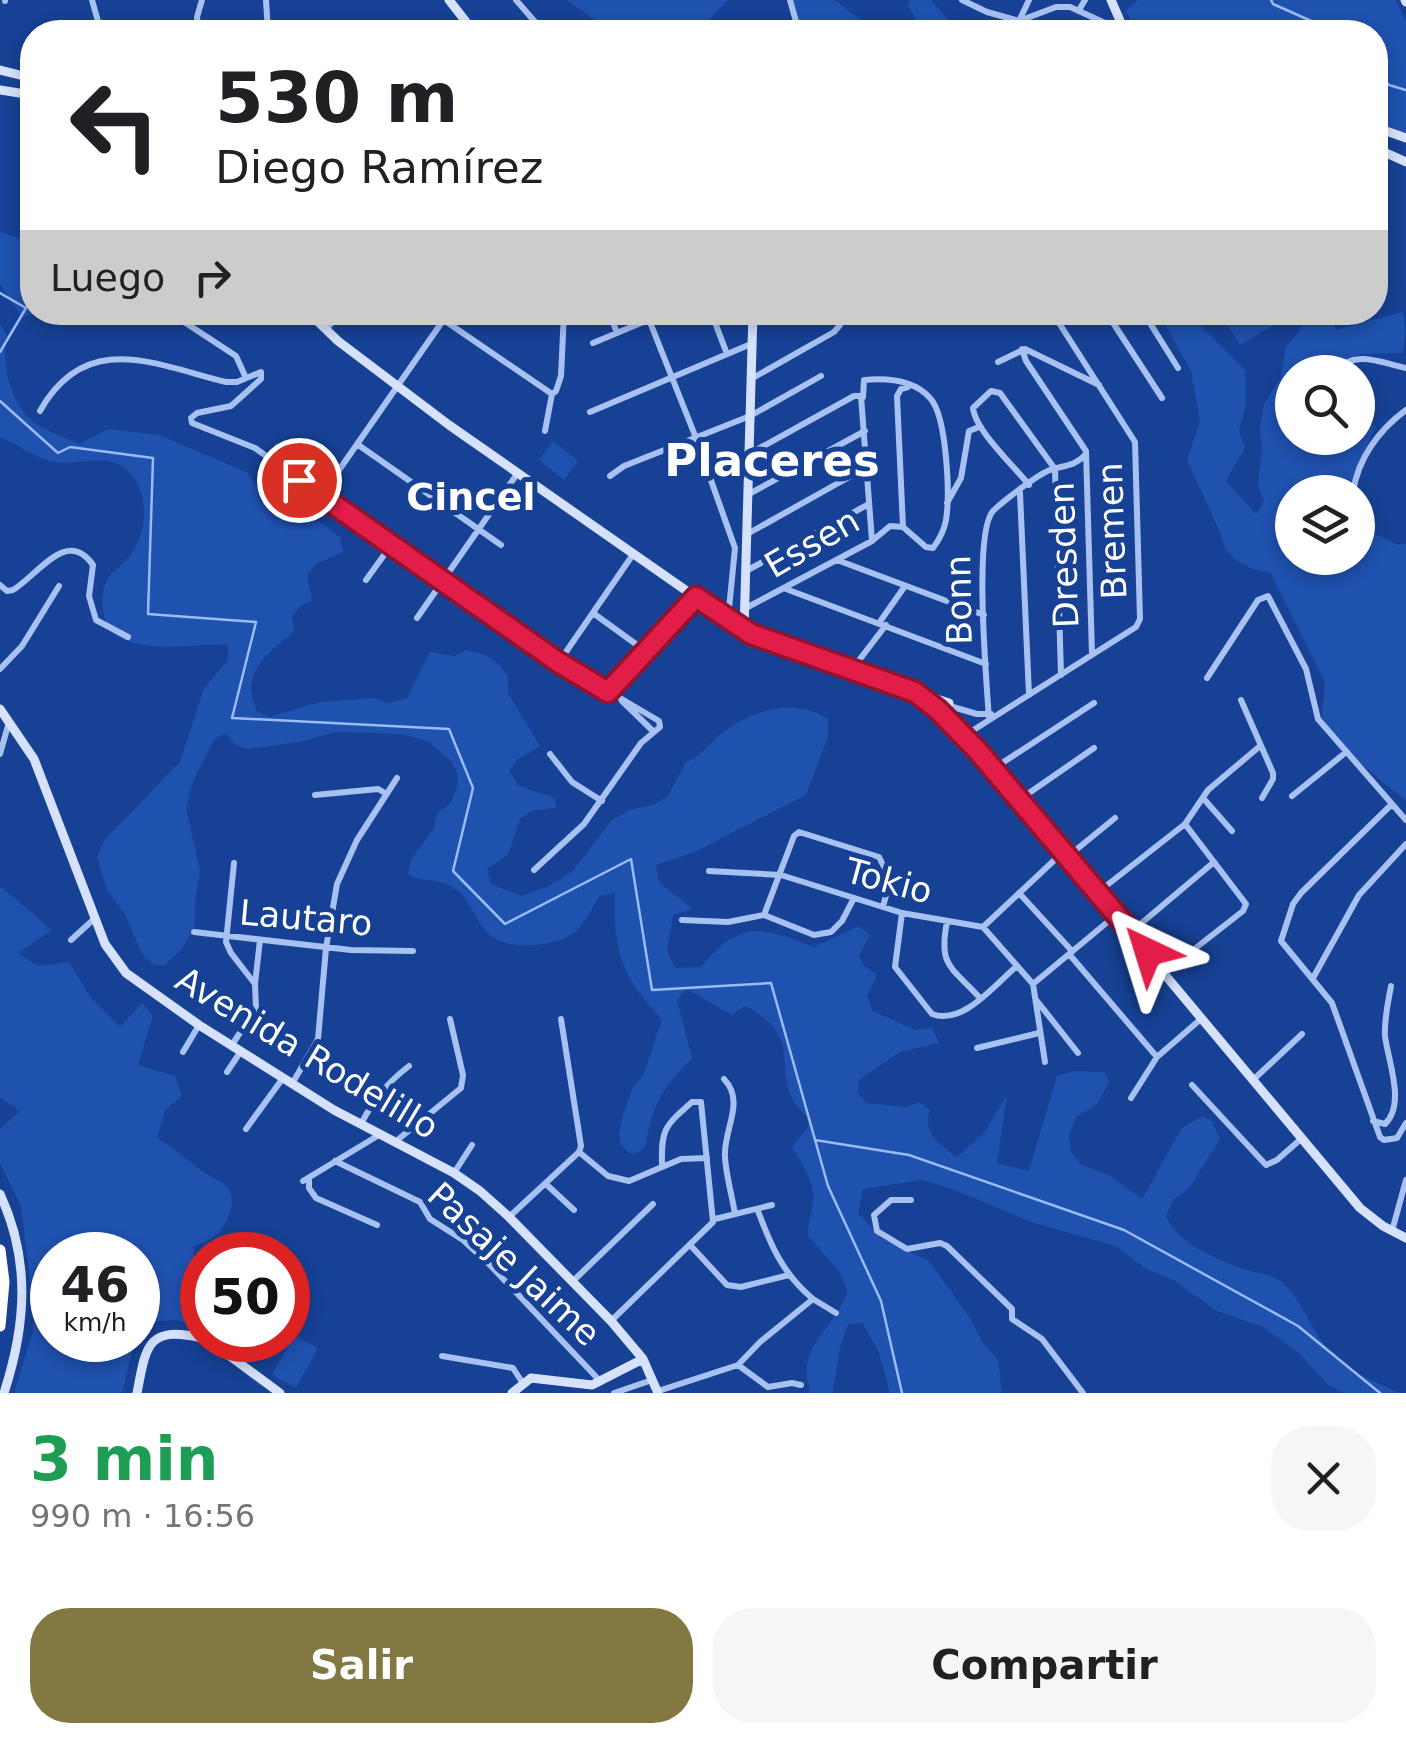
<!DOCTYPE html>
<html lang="es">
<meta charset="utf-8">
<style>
body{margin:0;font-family:"DejaVu Sans",sans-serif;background:#f6f6f6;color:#202124;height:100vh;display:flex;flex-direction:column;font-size:38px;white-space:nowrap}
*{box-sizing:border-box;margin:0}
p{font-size:32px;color:#757577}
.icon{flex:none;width:55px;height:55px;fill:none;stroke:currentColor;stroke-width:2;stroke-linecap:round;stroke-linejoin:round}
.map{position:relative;height:1393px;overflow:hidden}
.sheet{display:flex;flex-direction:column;background:#fff;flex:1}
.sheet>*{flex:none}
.top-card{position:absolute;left:20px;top:20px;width:1368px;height:305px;border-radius:40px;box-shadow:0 5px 15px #0003;background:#fff;color:#202124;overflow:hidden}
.controls{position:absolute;left:1275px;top:355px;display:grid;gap:20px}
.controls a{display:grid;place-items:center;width:100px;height:100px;border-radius:50%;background:#fff;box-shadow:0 5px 15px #0003;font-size:50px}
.speed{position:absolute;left:30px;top:1232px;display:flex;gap:20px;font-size:50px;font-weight:700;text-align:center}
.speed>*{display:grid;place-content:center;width:130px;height:130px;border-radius:50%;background:#fff;box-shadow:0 5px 15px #0003;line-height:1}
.speed small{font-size:25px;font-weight:400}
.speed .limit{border:15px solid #d22;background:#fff;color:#111}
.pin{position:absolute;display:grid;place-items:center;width:85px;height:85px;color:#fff;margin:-42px;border:5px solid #fff;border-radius:50%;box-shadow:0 2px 10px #0007}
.me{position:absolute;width:110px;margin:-55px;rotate:319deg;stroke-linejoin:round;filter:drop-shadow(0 0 8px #0008)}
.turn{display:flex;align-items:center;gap:35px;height:210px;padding:0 30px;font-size:45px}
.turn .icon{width:130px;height:130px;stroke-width:2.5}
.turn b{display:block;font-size:70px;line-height:85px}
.then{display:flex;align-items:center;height:95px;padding:0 30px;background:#0003;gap:20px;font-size:38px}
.round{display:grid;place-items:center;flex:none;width:105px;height:105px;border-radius:40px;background:#f6f6f6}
.headline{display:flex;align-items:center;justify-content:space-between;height:170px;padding:0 30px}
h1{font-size:60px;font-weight:600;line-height:75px;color:#1e9e55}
.action{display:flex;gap:20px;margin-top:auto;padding:20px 30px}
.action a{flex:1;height:115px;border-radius:40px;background:#847842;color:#fff;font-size:40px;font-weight:600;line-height:115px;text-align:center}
.action a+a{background:#f6f6f6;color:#202124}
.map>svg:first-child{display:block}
.green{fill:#1f51af}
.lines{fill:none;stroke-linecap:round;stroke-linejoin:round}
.stream{stroke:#9abbf4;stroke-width:2.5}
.street{stroke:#a7c1f1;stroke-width:6}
.secondary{stroke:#d6e2fc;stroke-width:9}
.highway{stroke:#fff;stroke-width:11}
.route-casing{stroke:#92132f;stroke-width:25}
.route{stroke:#e11d48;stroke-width:18}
.labels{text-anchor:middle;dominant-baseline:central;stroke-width:10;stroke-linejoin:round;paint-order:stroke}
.street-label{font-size:35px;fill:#fff;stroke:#164195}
.neighbourhood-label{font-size:38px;font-weight:bold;fill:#fff;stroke:#164195}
.district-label{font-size:45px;font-weight:bold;fill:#fff;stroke:#164195}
</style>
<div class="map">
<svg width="1406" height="1393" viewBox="0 0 1406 1393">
<rect width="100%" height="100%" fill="#164195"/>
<path class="green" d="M 567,0 L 728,0 L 701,28 L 701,32 L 612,32 Z
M 788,0 L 835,0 L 876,32 L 804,32 Z
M 911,0 L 931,0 L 959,32 L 924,32 L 907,5 Z
M 1138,0 L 1395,0 L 1406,20 L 1406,134 L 1375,120 L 1375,32 L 1136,32 L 1126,10 Z
M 32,184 L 35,313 L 22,318 L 0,284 L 0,232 L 18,238 L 30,231 L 26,195 Z
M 1402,312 C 1406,322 1406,343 1402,353 L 1361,354 L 1334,372 L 1292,372 L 1292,438 L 1358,438 L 1358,424 L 1376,426 L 1353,477 L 1354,492 L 1292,492 L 1292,558 L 1358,558 L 1358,513 L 1363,528 L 1398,545 L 1406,543 L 1406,801 L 1353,757 L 1322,718 L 1325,682 L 1270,572 C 1245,570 1224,557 1220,532 L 1187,460 L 1200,421 L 1191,371 L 1159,313 L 1192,313 L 1201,326 L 1245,370 L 1246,405 L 1239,430 L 1245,448 L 1226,481 L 1256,514 L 1264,502 L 1258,484 L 1262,450 L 1260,426 L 1264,404 L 1281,377 L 1286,346 L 1298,333 L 1309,313 L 1328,313 L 1336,330 Z
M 1220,313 L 1294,313 L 1240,345 Z
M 0,324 L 7,335 C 0,366 12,410 41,427 C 53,434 67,438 79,444 L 108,429 L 159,435 L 246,472 L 260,489 L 312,516 L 340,537 L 343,552 L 316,564 L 307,575 L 312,600 L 300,606 L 292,617 L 294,631 C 267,655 239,672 257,711 L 269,717 L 320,702 L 374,698 L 388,703 L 407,698 L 430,652 L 455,656 L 466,650 L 486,655 L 501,666 L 508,677 L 508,693 L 540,746 L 517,760 L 509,771 L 519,786 L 555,798 L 556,808 L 531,811 L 520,819 L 508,855 L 487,869 L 491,884 L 521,896 L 547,887 L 572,872 L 611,821 L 629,810 L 656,804 L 668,796 L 686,762 C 703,755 709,743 723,732 C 755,709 794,697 828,719 L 828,737 L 806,795 L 695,852 L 656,865 L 659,882 L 693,909 L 673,915 L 667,950 L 675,968 L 701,967 C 741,918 761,927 814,947 L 859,926 L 870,935 L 859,955 L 863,965 L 877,975 L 867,997 L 873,1011 L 915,1030 L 932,1028 L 939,1043 L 900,1052 L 859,1080 L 858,1093 L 866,1103 L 905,1107 L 920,1102 L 930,1110 C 922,1134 940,1144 957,1157 L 984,1133 L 1007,1095 L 997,1163 L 1029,1171 L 1057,1076 L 1075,1071 L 1104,1072 L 1109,1082 L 1097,1104 L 1076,1117 L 1069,1136 L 1071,1152 L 1081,1165 L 1109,1175 L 1142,1199 L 1182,1128 L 1202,1116 L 1212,1121 L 1220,1139 L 1189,1188 L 1173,1200 L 1166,1216 C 1177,1243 1215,1258 1241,1268 C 1252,1273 1267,1273 1278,1279 C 1295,1290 1311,1326 1323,1343 C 1343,1373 1369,1377 1399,1393 L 1343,1393 L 1326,1383 L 1300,1354 L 1263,1327 L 1217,1311 L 1173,1280 L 1146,1269 L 1116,1246 L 1034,1223 L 952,1189 L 922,1180 L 863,1189 L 858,1213 L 881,1238 L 929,1261 L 970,1318 L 983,1343 L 998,1360 L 1002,1393 L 890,1393 L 878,1350 L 862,1323 L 848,1324 L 840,1347 L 833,1393 L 810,1393 C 808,1383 805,1370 808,1360 C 815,1333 842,1317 847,1289 L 839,1271 L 808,1236 C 808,1222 814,1207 813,1194 C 812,1177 800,1161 792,1147 L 808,1127 L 807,1117 C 761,1072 814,1042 745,1006 L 732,1015 L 686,989 L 677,1000 L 692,1058 C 660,1091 654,1102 645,1147 L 633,1155 L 621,1146 L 619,1133 L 623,1115 L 633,1087 L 644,1074 L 662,1019 C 621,977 613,950 615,893 L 600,896 C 592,907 584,927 572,934 C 552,947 509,951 490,935 C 476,923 472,903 458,891 C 438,875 422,884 408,874 L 412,858 L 433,830 L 437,814 L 451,802 L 457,788 L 458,774 L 452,762 L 427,741 L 401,734 L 334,732 L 305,741 L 249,749 L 237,746 L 225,733 L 214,740 L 193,781 L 186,808 L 200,871 L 195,902 L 195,926 L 182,949 L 165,965 L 154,965 L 142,954 L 125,914 L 107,890 L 97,857 L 105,839 L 180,762 L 204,688 L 228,660 L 228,645 C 193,643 156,653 122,639 C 103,631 99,603 105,585 C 109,572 121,567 129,557 C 149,532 151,487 123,467 C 105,453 76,466 55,462 C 36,459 18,444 0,437 Z
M 553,441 L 578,461 L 564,480 L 539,460 Z
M 0,886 L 52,930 L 18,953 L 38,966 L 69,962 L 91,998 L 120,1027 L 142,1003 L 153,1015 L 138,1065 L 175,1076 L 182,1096 L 165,1110 L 157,1138 C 171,1146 182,1155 195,1166 C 215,1183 242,1182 228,1217 C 221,1235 211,1240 194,1246 L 193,1271 L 202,1274 L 202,1327 L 175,1320 L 145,1322 L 138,1336 L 138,1255 L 52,1255 L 52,1340 L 135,1340 L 122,1393 L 14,1393 L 33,1331 L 34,1312 L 21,1206 L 0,1163 L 0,1129 L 20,1111 L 0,1098 Z
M 294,1335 L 318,1348 L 296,1388 L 272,1375 Z"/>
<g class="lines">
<path class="stream" d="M 1271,0 L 1273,4 L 1336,32
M 1375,68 L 1389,85 L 1406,90
M 0,293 L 26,308 L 0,352
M 0,401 L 58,453 L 70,447 L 153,458 L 148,614 L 256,622 L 232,718 L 449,729 L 473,788 L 453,871 L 505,924 L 631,859 L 652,990 L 771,983 L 828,1186 L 881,1301 L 902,1393
M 815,1140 L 909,1155 L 1124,1230 L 1298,1326 L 1380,1393"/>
<path class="street" d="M 5,0 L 5,1
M 92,0 L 101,32
M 266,0 L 268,32
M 516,0 L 536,23 L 565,32
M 790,0 L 799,32
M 962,0 L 987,12 L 1019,21 L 1056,7 L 1070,7 L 1125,32
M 1079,10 L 1085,0
M 1019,21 L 1029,0
M 198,32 L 197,17 L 202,0
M 169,312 L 236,356 L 246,378
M 432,312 L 552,394
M 609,312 L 617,333
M 646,312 L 696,438 L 735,548 L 728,619
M 711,312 L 727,354
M 1106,312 L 1162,398
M 1143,312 L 1178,368
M 753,315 L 771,312
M 1058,321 L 1111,319
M 326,329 L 342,312
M 593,343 L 648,320
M 1022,349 L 1026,361 L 1086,451 L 1092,654
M 998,362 L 1025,349 L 1099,385
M 1334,372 C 1355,349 1379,362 1406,368
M 751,379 L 834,332 L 840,325 L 840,319 L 831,312
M 863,397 L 864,380 C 886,378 914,380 930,398 C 947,416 950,495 946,520 C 944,531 939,540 933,548 L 926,547 L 903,527
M 40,411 C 86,329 156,365 226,382 L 237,382 L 261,372 L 261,379 L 231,406 L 197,413 L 191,418 L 192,423 L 255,448 L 559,662 L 659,721 L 660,727 L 641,743 L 584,824 L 534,870
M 590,412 L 751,344
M 545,431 L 552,394 L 556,391 L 561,376 L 564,312
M 357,444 L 501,545
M 749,454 L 854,396 L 861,396 L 872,541
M 610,476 L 624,466 L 750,416 L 821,376
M 1029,485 C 1013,465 975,430 973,408 L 991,391 L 1000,393 L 1055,469 L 1061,675
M 1353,492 C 1358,458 1379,430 1406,410
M 1020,493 L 1029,695
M 749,494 L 865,431
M 321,496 L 449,312
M 947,503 L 961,478 L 969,431 L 979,427
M 903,527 L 897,396 L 901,389 L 908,387
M 749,533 L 867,467
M 837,560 L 984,615
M 748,570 L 869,504
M 366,580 L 392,544
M 0,585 L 7,591 L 13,590 C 38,575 67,527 93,565 L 89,596 L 96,620 L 128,637
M 786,589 L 986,664
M 746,608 L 872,541 L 890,526 L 903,527
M 593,613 L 644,650
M 417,618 L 517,474
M 879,623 L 905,586
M 559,662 L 634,553
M 0,669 L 22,646 L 59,586
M 850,672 L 886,625
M 1207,678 L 1258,600 L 1268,596 L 1306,669 L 1318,719 L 1406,820
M 608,691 L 696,597
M 1241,700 L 1273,773 L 1273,779 L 1262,798
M 622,701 L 654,732
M 946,705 L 977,714 L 991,714
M 989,720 C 987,684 973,533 993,511 C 1003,501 1037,475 1050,470 C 1064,465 1074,467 1085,455
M 964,736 L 1136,627 L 1140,619 L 1135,442 L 1052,312
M 0,754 L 9,722
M 550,754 L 572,782 L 602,801
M 993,769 L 1094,703
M 315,795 L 378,789 L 387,794
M 1292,796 L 1345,753
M 1203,798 L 1232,831
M 1019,800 L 1094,748
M 1392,804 L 1301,893 L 1293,904 L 1281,941 L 1332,1003 L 1380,1137 L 1384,1140 L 1397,1138 L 1406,1123
M 1066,858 L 1115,818
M 234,863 L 226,942 L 231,953 L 255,984
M 709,871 L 781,875 L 902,913 L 983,927 L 1033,984
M 1019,893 L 1072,951
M 1097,893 L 1185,824 L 1208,790 L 1260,746
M 902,913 L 895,967 L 932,1014 C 963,1026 995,984 1017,966
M 764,915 L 794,836 L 799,832 L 879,857 L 890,879 L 883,907
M 682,920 L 728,922 L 764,915 L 814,935 L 831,932 L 842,921 L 854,898
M 947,922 C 938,967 952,967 980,998
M 983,927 L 1062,853
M 194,932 L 351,950 L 413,951
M 1131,932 L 1214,862
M 71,940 L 94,919
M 1069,954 L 1157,1057
M 1165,972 L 1243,911 L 1246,904 L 1185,824
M 1313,978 L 1359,895 L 1406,844
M 1033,984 L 1116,915
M 1033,984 L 1045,1062
M 1037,1001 L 1078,1053
M 232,1045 L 256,1008 L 255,984 L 260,940
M 977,1048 L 1039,1033
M 183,1052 L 199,1025
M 227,1072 L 241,1051
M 724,1079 C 746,1102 723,1130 725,1157 C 726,1176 732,1195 735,1214
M 1253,1080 L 1302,1034
M 292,1084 L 318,1039 L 326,948 L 337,884 L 357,840 L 397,778
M 1192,1085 L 1266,1165 L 1277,1160 L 1302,1138
M 1131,1098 L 1157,1057 L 1202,1018
M 1373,1121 L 1385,1124 C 1406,1104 1388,1061 1385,1036 C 1384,1019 1388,1003 1391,986
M 361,1124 C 374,1099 387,1083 409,1066
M 246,1129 L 283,1078
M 395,1142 L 461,1088 L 463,1075 L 450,1019
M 579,1152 L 608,1176 L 629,1181 L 681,1159 L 707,1158
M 335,1161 L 420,1202 L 430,1219 L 463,1240 L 490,1265 L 601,1382
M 454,1173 L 472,1145
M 309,1178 L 309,1188 L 316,1198 L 377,1225
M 303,1181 L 379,1135
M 546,1184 L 574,1210
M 911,1200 L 891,1200 L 874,1215 L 877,1231 L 907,1249 L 940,1243 L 947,1246 L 1012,1309 L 1012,1319 L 1042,1339 L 1083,1393
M 758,1211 C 771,1246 783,1274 813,1299
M 509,1217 L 579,1152 L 581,1146 L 561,1019
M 715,1219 L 772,1205
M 1392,1231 L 1406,1180
M 691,1246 L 727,1285 L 741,1287 L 789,1275
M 573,1281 L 653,1204
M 611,1321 L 713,1222 L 701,1102 L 692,1102 C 665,1126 661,1128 662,1165
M 442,1356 L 513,1368 L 522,1382
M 738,1365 L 768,1387 L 792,1383 L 801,1385
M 658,1391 L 738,1365 L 760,1342 L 813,1299 L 836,1313
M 614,1393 L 652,1380"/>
<path class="secondary" d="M 449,0 L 474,32
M 1111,0 L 1125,32
M 1405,0 L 1406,2
M 0,70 L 32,78
M 0,90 L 32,95
M 1375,127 L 1406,138
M 1375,148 L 1406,162
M 308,312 L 338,341 L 449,425 L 744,631 L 915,692 L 938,710 L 977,750 L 1360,1208 L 1383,1226 L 1406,1238
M 744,631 L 753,312
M 918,693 L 949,703
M 0,709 L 34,759 L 105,944 L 126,973 L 199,1025 L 334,1110 L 454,1173 L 480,1191 L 509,1217 L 611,1321 L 643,1359 L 658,1393
M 0,1194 C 31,1261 26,1325 4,1393
M 208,1340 L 280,1393
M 137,1393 C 146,1346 147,1325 202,1338
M 512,1393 L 531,1378 L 592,1385 L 643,1359"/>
<path class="highway" d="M 0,1250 L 4,1282 L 0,1326"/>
</g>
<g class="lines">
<g class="route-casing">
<path id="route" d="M 299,480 L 558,662 L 608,692 L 696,597 L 751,634 L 915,692 L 938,710 L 977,750 L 1148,952"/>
</g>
<use href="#route" class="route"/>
</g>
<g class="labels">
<g class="street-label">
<text transform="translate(1112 531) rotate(-92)">Bremen</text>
<text transform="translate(812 543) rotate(-30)">Essen</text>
<text transform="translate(1064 555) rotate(-92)">Dresden</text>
<text transform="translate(959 600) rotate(-91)">Bonn</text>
<text transform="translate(889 881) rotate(15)">Tokio</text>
<text transform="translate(306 918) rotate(5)">Lautaro</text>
<text transform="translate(307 1053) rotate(31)">Avenida Rodelillo</text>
<text transform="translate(514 1264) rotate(43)">Pasaje Jaime</text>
</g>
<g class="neighbourhood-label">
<text x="471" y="497">Cincel</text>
</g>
<g class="district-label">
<text x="772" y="460">Placeres</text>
</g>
</g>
</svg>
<div class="controls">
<a><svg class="icon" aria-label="search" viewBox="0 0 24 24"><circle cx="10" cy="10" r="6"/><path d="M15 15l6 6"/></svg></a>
<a><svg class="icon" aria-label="layers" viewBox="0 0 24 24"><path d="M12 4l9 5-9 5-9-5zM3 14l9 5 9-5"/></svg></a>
</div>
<div class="speed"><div>46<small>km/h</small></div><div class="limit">50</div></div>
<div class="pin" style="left:299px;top:480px;background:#d93025"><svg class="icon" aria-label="arrive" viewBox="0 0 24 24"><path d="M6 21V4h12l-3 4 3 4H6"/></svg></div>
<svg class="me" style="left:1148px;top:952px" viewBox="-20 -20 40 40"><path d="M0-17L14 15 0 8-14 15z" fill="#e11d48" stroke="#fff" stroke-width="4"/></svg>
<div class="top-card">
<div class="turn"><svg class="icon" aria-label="left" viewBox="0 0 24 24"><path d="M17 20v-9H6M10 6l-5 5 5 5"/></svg><div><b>530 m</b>Diego Ramírez</div></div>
<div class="then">Luego<svg class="icon" aria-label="right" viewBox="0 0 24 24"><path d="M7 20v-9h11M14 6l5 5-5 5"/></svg></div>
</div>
</div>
<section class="sheet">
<div class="headline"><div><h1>3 min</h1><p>990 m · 16:56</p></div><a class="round"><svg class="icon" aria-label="close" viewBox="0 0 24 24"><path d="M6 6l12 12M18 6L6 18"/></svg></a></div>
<div class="action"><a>Salir</a><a>Compartir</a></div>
</section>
